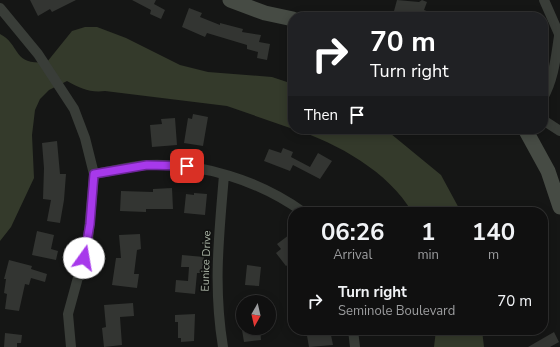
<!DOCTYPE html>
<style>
body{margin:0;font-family:"Nunito Sans",sans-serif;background:#191919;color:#f1f3f6;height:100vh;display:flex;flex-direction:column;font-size:15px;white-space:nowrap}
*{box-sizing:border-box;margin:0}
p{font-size:13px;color:#9c9d9f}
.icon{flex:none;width:22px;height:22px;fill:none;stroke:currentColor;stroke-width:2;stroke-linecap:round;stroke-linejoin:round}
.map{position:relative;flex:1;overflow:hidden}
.panel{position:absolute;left:288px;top:207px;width:260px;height:128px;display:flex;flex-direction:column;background:#101010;border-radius:16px;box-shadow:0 2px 10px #0003,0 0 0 1px #303030}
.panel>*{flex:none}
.hud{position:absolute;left:288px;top:12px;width:260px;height:122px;border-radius:16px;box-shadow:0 2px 10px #0003,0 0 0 1px #303030;background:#202124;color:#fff;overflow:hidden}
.needle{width:26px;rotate:188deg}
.fabs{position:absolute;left:236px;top:295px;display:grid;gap:8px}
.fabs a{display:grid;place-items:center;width:40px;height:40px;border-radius:50%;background:#101010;box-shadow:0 2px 10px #0003,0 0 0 1px #303030;font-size:20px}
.pin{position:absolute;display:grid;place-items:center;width:34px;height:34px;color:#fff;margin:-17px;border-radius:8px;box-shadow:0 2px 6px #0006}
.me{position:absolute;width:44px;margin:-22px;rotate:13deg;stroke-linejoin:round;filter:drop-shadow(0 0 3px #0008)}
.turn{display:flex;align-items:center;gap:14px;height:84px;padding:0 16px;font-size:18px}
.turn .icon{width:52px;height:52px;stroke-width:2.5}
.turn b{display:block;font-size:28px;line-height:34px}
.then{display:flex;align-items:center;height:38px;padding:0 16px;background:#0003;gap:8px;font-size:15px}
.eta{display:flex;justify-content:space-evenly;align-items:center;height:68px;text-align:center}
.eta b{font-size:24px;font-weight:700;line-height:28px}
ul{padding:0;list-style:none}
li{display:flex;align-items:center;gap:12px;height:52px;padding:0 16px}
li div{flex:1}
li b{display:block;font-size:15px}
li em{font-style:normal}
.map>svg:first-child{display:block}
.water{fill:#343a2b}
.building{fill:#333532}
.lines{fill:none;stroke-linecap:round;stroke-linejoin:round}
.street{stroke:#393d38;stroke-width:10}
.secondary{stroke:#464b44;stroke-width:15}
.route-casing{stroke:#6d2599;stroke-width:10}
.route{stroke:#a739eb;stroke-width:7}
.labels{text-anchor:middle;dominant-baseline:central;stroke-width:3.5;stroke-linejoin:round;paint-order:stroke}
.street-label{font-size:11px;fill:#acb6a7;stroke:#101110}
</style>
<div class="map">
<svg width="560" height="347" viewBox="0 0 560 347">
<rect width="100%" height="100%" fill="#151615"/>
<path class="water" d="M 85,27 L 97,27 L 126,38 L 180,65 L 208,72 L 272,77 L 293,84 L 293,129 L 227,106 L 105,91 C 90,93 80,88 67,81 L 49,90 L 40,99 L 35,110 L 32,135 L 34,178 L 11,227 L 0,241 L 0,34 C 21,45 12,66 47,62 L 72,31 Z
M 294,129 L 385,129 L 441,175 L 461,212 L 412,212 C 389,172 337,143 294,129 Z
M 436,330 L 482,330 L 484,347 L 434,347 Z"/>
<path class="building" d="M 30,0 L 76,0 L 52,12 L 50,9 L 38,16 Z
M 132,0 L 156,0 L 154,4 L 165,10 L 161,19 L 150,14 L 151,10 Z
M 397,0 L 419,2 L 422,0 L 427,2 L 424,10 L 442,17 L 419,17 L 394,11 Z
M 189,8 L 202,13 L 200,17 L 220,25 L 220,23 L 243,29 L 242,32 L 261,35 L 259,42 L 270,44 L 267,60 L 257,58 L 258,52 L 247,49 L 247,45 L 207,33 L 205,37 L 182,27 Z
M 193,114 L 208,117 L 203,146 L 184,143 L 188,118 L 192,119 Z
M 175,118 L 177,145 L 152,147 L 150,125 L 162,124 L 161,119 Z
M 57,141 L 60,174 L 66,174 L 64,200 L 60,223 L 47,221 L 51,200 L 43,199 L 44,168 L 42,143 Z
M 283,148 L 293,152 L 291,157 L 310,167 L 318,153 L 332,161 L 320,179 L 293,165 L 290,171 L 264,161 L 269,149 L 281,153 Z
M 172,188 L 173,209 L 146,209 L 146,212 L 120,211 L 121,191 L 153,192 L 153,189 Z
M 194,193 L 207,194 L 205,215 L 184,213 L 186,194 L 194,195 Z
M 37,231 L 54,235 L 51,249 L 58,251 L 56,260 L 32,255 Z
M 293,232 L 293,261 L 286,266 L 276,253 L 281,249 L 277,244 Z
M 140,234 L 141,249 L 137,250 L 134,274 L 139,274 L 137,288 L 112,285 L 116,258 L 121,258 L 119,235 Z
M 182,255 L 204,257 L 202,273 L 197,273 L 195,294 L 175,292 L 176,280 L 188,281 L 189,267 L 181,267 Z
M 9,260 L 32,266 L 31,269 L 47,274 L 45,282 L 31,278 L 29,285 L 25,284 L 19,311 L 5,309 L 7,294 L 4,293 L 6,279 L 4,279 Z
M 247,265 L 261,267 L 259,286 L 245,285 Z
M 133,303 L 134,316 L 120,317 L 122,345 L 104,347 L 102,328 L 106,327 L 104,305 Z
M 195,314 L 194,341 L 181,342 L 181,338 L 178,338 L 178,322 L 175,322 L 175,315 Z
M 260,328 L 261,340 L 244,342 L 242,330 Z
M 306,330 L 330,330 L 333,345 L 309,347 Z
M 554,332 L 559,342 L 550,347 L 528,347 Z
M 5,333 L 22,335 L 21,343 L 17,343 L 17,347 L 4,347 Z"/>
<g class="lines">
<path class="street" d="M 544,0 L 559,34
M 0,8 L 38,54 L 74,109 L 85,138 L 94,174 L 88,241 L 68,314 L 71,347
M 543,98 C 555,77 556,53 560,30
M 543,120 L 560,131
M 94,174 C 112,171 130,166 148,165 C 203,163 258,180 303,212
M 353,330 L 355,347
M 223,347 C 213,286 219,236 224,175"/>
<path class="secondary" d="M 230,0 L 265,13 L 293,19
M 525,129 L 548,171 L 560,207"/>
</g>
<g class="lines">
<g class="route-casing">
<path id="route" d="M 84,258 L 90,224 L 94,174 L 147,165 L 187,166"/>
</g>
<use href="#route" class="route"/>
</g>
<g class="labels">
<g class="street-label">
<text transform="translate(206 261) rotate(-88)">Eunice Drive</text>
</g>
</g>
</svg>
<div class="fabs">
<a><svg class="needle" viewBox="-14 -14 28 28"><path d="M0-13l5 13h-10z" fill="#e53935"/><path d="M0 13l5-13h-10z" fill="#9c9d9f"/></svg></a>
</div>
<div class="pin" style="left:187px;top:166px;background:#d93025"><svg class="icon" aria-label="arrive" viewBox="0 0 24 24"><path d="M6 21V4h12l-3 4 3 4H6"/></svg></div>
<svg class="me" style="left:84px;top:258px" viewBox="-20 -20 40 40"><circle r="19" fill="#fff"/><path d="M0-13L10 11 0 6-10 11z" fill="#a739eb"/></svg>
<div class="hud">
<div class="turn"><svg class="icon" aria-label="right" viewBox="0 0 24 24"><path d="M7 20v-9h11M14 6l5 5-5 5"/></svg><div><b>70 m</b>Turn right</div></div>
<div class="then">Then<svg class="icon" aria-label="arrive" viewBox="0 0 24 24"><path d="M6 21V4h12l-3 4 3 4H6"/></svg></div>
</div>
<section class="panel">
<div class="eta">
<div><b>06:26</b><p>Arrival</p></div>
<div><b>1</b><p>min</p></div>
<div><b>140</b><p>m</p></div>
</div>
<ul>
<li><svg class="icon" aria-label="right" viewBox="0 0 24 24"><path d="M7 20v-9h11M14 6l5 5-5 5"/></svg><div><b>Turn right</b><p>Seminole Boulevard</p></div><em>70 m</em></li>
</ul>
</section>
</div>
